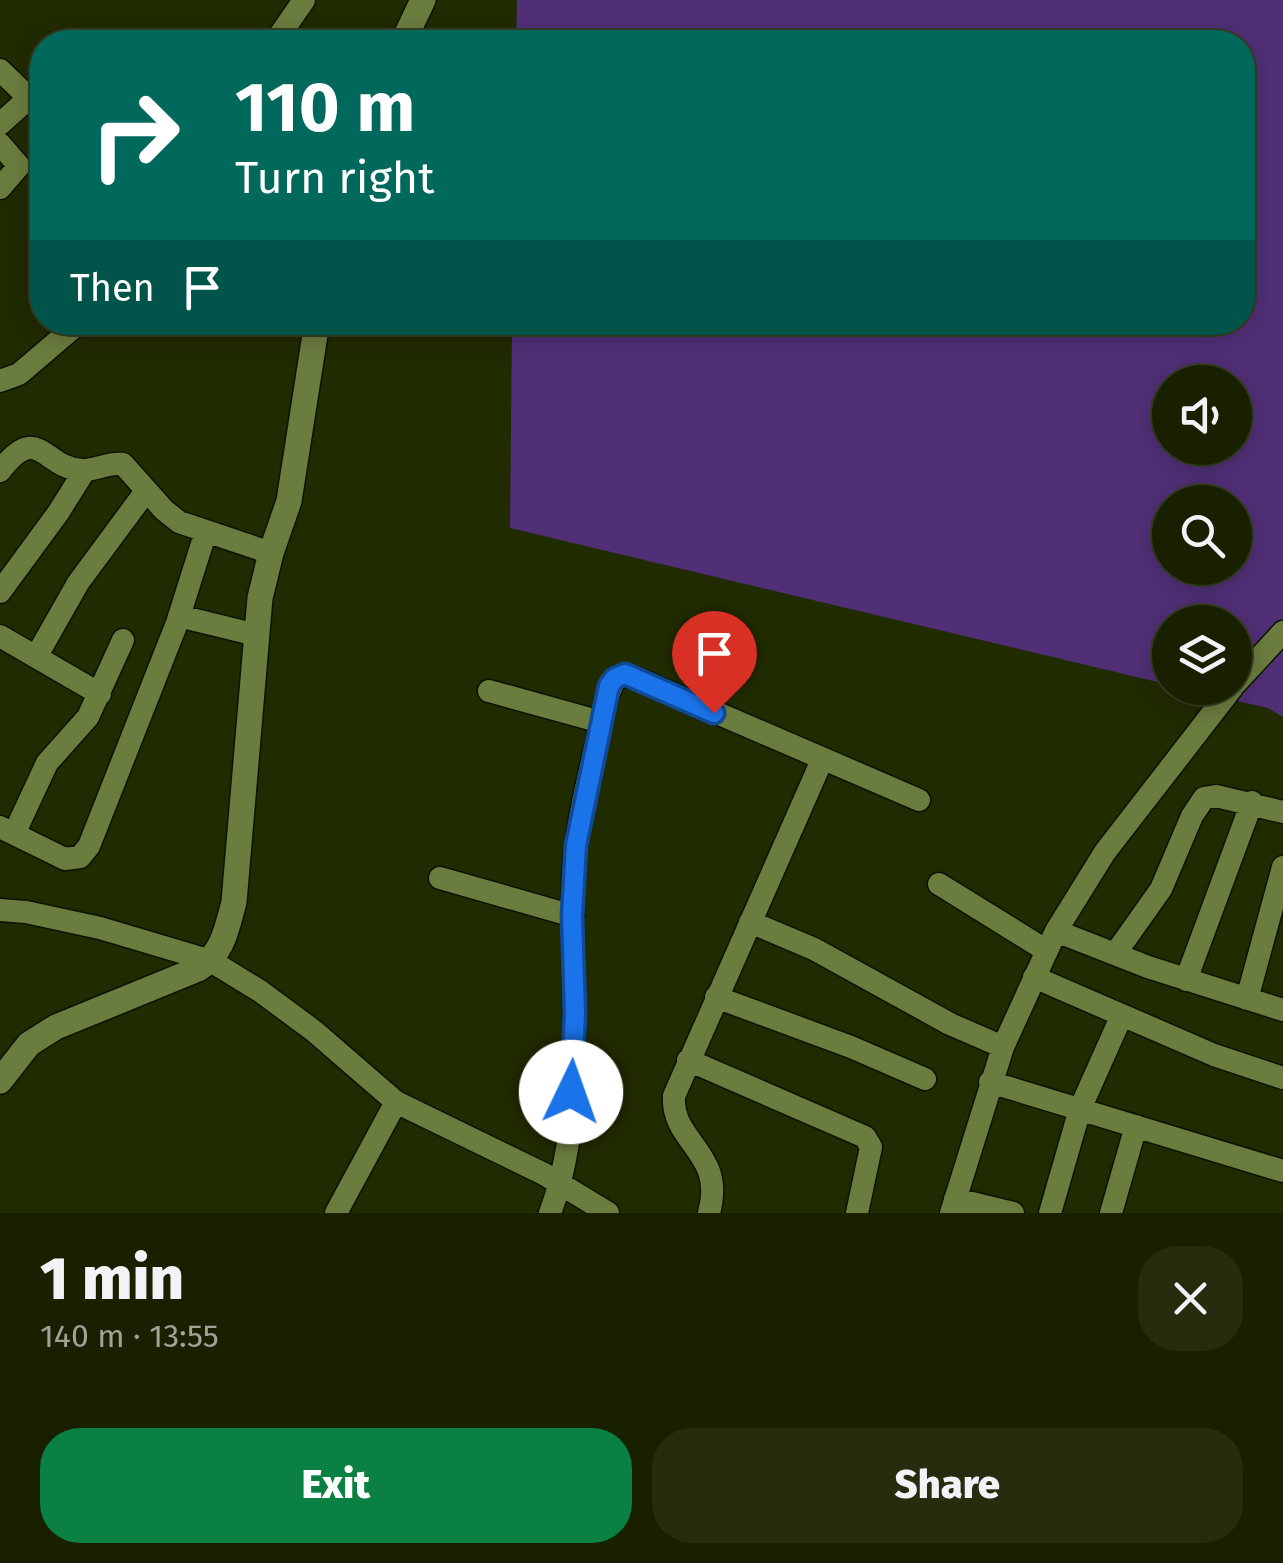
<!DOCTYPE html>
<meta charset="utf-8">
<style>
body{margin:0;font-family:"Fira Sans",sans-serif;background:#262d0f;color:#f1f3f6;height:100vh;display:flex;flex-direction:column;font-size:38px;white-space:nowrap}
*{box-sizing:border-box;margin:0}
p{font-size:32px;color:#9fa399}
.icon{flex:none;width:55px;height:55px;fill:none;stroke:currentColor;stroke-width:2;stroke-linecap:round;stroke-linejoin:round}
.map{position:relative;height:1213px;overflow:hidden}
.panel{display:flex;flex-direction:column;background:#192000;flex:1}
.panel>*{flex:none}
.banner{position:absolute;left:30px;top:30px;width:1225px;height:305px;border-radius:40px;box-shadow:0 5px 25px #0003,0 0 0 2px #373e22;background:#00695c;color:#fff;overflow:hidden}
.tools{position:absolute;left:1152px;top:365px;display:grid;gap:20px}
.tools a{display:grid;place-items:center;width:100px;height:100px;border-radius:50%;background:#192000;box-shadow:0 5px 25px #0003,0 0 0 2px #373e22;font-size:50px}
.pin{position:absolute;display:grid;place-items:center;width:85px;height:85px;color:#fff;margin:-102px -42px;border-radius:50% 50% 50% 0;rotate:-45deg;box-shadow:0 0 10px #0007}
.pin .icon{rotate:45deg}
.me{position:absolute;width:110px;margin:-55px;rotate:3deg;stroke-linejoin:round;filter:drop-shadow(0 0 8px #0008)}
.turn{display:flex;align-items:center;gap:35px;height:210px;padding:0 40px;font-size:45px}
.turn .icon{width:130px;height:130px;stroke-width:2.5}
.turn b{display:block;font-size:70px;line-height:85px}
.then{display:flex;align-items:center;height:95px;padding:0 40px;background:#0003;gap:20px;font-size:38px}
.round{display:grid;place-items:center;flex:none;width:105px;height:105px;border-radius:40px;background:#262d0f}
.overview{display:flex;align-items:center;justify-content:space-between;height:170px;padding:0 40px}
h1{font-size:60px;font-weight:800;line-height:75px}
.button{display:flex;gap:20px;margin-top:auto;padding:20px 40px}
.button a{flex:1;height:115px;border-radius:40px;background:#0b8043;color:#fff;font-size:40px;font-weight:800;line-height:115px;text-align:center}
.button a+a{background:#262d0f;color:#f1f3f6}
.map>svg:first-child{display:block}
.green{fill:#502f76;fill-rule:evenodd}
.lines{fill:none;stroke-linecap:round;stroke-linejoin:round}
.minor-casing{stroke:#0c1300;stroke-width:25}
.tertiary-casing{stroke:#0c1300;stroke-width:28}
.minor{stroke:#6b7c3f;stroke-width:22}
.tertiary{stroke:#6b7c3f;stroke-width:25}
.route-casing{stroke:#114b97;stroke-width:25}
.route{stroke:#1a73e8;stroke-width:18}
</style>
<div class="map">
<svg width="1283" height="1213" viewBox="0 0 1283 1213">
<rect width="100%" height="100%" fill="#212b00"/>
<path class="green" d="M 517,0 L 1283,0 L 1283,717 L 1268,708 L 1180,688 L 1235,688 L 1235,622 L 1170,622 L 1170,685 L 510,528 L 512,323 L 1242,322 L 1242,42 L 516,42 ZM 1170,382 L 1235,382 L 1235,448 L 1170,448 ZM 1170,502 L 1235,502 L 1235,568 L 1170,568 Z"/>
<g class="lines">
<g class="minor-casing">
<path id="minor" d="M 275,42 L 304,0
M 0,70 L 29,98 L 0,124
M 0,144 L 19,166 L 0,188
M 0,381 L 19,374 L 80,322
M 0,471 C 39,420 43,469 83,470 C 97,470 109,462 123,464 L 164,510 L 179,522 L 271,553
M 0,592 L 58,513 L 85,470
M 179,616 L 257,635
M 0,636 L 100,694
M 36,657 L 78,583 L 146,491
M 1235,684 L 1283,632
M 489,691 L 601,722
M 0,827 L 65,859 L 80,857 L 89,846 L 177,623 L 206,531
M 14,834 L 47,763 L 88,717 L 123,640
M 440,878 L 573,916
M 939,884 L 1047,951
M 0,910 L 26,912 L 100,928 L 211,961 L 260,991 L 314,1031 L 396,1102 L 544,1174 L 608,1213
M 750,922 L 814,949 L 950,1024 L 1003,1047
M 1056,931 L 1148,967 L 1283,1010
M 1115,954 L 1161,889 L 1192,816 L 1204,798 L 1216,796 L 1283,812
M 1034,977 L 1214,1055 L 1283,1078
M 1186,980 L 1252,802
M 716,997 L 851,1047 L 925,1079
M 1247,999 L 1283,867
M 688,1060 L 865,1137 L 871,1147 L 857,1213
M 990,1082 L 1283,1171
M 955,1199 L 1013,1213
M 336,1213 L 396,1102
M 550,1213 C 589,1110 569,988 573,880 C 575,820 594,759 606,700 L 615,678 L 625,675 L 643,681 L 919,800
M 709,1213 C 726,1152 671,1143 674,1096 L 822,760
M 951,1213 L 1003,1047 L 1056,931 L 1105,852 L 1232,688
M 1050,1213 L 1080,1109 L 1122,1015
M 1111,1213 L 1136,1126"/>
</g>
<g class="tertiary-casing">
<path id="tertiary" d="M 403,42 L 423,0
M 0,1081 L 29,1044 L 56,1027 L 198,969 C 223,954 227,928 234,902 L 260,598 L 271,553 L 289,501 L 317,322"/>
</g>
<use href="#minor" class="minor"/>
<use href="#tertiary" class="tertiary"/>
</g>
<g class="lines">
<g class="route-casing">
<path id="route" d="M 571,1092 L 575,1014 L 572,916 L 576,845 L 609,686 L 615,678 L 625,674 L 714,713"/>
</g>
<use href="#route" class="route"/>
</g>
</svg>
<div class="tools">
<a><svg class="icon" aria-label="sound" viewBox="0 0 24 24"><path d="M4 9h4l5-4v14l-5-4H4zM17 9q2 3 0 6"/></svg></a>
<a><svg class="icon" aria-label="search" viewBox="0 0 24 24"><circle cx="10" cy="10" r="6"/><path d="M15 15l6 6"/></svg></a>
<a><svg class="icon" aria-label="layers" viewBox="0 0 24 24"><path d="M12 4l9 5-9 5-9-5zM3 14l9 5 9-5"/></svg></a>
</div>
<div class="pin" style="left:714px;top:713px;background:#d93025"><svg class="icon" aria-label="arrive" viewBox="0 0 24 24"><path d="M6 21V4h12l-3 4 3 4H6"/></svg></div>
<svg class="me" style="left:571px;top:1092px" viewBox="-20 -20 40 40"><circle r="19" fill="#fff"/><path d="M0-13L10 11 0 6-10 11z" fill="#1a73e8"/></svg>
<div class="banner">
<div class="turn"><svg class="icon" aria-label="right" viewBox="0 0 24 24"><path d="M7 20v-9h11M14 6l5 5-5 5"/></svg><div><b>110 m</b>Turn right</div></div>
<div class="then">Then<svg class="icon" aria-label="arrive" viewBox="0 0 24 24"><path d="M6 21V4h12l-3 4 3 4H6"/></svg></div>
</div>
</div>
<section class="panel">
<div class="overview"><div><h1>1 min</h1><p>140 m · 13:55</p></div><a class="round"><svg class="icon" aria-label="close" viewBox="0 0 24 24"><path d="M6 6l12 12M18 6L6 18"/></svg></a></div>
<div class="button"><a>Exit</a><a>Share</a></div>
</section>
